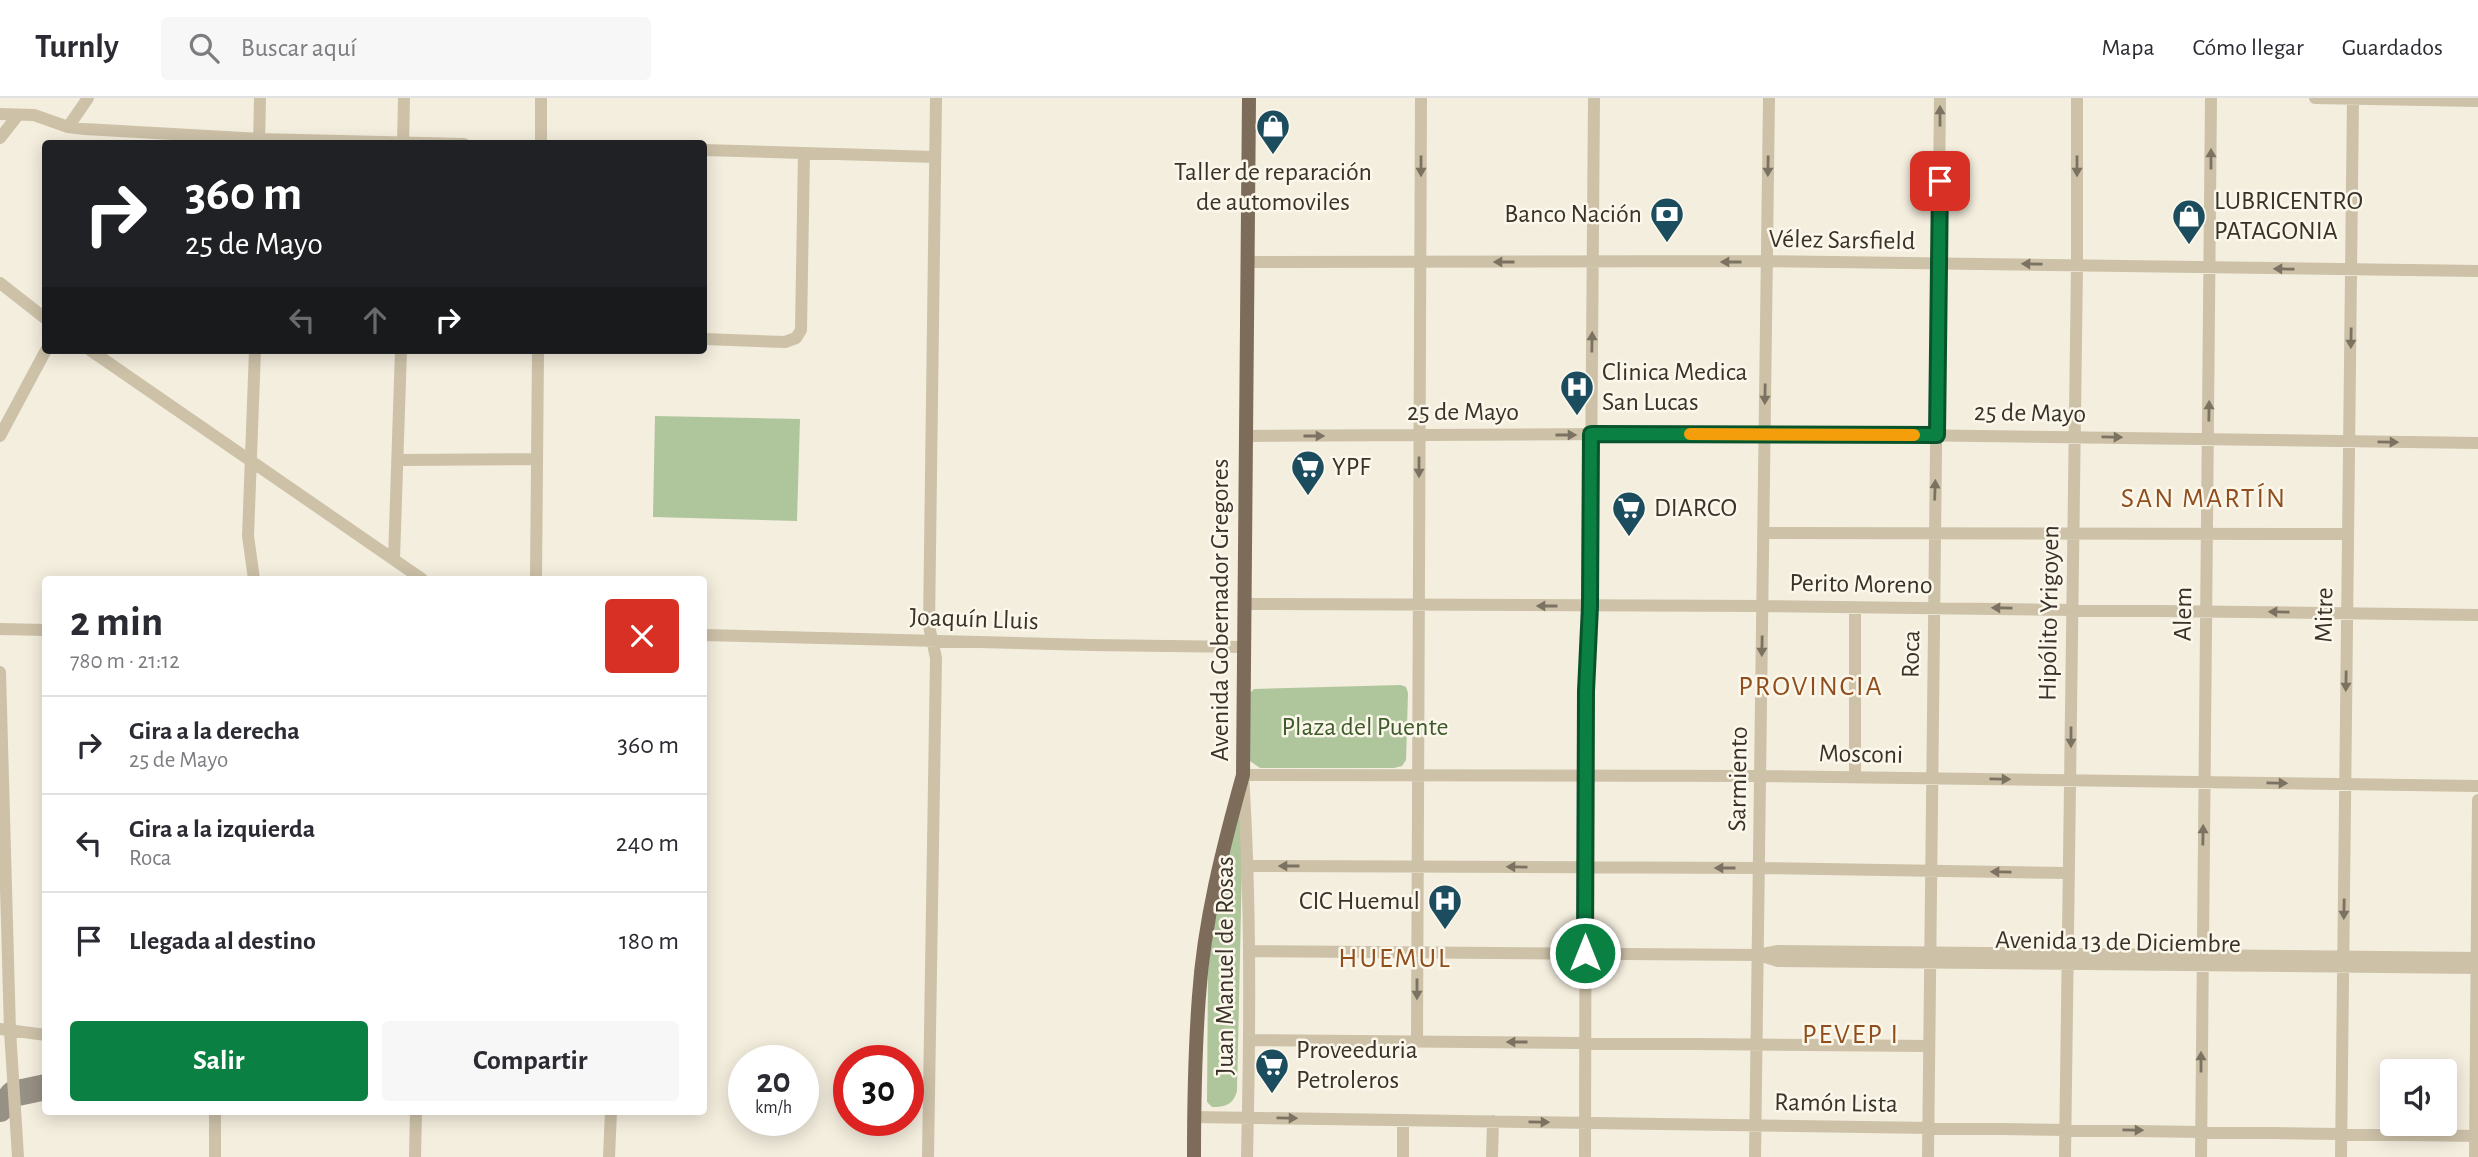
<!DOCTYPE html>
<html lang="es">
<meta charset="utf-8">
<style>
body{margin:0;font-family:"Alegreya Sans",sans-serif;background:#f7f7f7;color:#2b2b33;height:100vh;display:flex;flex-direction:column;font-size:26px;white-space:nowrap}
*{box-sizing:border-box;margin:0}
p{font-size:23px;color:#7c7c81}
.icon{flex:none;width:38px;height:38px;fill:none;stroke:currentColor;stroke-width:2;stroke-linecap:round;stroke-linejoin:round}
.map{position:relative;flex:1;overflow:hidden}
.details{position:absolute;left:42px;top:478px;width:665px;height:539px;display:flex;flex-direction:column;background:#fff;border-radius:7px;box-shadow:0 4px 18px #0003}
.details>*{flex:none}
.hud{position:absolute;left:42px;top:42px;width:665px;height:214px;border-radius:7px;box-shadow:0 4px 18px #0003;background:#202124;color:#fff;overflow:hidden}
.controls{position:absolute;left:2380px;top:961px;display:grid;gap:14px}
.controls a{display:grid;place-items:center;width:77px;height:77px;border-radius:7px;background:#fff;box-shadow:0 4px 18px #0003;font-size:35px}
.speed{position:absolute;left:728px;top:947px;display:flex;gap:14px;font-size:35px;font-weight:700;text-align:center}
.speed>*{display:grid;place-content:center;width:91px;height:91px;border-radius:50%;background:#fff;box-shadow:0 4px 18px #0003;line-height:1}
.speed small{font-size:18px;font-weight:400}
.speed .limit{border:10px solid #d22;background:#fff;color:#111}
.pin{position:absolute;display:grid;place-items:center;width:60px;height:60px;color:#fff;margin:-30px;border-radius:14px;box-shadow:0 4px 10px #0006}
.me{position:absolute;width:77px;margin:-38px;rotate:0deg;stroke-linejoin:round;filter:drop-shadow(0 0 5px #0008)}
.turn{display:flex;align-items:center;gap:24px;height:147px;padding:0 28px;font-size:32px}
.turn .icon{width:91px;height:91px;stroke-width:2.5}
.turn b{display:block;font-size:49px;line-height:60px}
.lanes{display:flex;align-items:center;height:66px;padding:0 28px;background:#0003;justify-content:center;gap:35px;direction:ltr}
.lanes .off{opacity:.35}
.round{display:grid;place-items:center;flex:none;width:74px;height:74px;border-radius:7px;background:#f7f7f7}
.head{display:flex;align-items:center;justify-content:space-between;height:119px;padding:0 28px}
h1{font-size:42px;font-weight:700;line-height:52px}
.action{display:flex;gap:14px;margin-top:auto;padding:14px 28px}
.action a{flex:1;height:80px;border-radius:7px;background:#0b8043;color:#fff;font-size:28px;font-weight:700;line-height:80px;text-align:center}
.action a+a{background:#f7f7f7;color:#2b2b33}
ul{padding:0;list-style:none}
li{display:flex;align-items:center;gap:21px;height:98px;padding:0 28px;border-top:2px solid #e1e1e2}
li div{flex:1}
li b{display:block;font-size:26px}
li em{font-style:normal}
header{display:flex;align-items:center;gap:42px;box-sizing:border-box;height:98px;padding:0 35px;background:#fff;border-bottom:2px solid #e1e1e2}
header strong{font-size:33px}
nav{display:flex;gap:38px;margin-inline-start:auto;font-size:24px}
.search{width:490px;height:63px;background:#f7f7f7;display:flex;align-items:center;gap:18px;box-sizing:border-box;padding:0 24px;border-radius:7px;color:#7c7c81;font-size:26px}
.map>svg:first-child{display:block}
.green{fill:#afc59c}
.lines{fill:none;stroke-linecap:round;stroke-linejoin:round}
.taxiway{stroke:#979084;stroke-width:26}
.minor{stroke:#cdc1a8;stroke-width:12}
.major{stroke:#7d6c59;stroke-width:14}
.oneway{fill:#7c7262}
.route-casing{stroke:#07532c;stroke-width:18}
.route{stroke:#0b8043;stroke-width:12}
.slow{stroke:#f59e0b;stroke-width:12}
.labels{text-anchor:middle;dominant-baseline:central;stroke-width:5;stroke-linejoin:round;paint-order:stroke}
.poi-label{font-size:26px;fill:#3a3229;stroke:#fbf7eb;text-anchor:start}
.street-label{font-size:26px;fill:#3a3229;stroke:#fbf7eb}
.park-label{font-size:26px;fill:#3f5a2b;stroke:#fbf7eb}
.neighbourhood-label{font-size:28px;letter-spacing:2px;fill:#8f4e1c;stroke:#fbf7eb}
</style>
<header>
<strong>Turnly</strong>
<div class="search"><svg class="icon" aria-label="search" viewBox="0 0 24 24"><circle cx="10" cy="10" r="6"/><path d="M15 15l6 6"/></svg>Buscar aquí</div>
<nav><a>Mapa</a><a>Cómo llegar</a><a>Guardados</a></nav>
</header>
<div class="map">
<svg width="2478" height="1059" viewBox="0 0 2478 1059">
<rect width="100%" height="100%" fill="#f4eede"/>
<path class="green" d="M 655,318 L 800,321 L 797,423 L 653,419 Z
M 1401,587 L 1406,589 L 1408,595 L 1406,662 L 1402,668 L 1394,670 L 1260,670 L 1250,663 L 1250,595 L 1254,591 Z
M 1241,715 L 1243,722 L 1237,993 C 1233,1007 1225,1009 1212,1009 L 1207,1004 L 1208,873 L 1213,829 L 1237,718 Z"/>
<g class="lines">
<path class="taxiway" d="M 0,1011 L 13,996 L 46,989"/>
<path class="minor" d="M 2315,0 L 2478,3
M 0,16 L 34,17 L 68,29 L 85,31 L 259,41 L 464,46
M 68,29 L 88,0
M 0,40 L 18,17
M 259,46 L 260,0
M 403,46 L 404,0
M 541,46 L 541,0
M 704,52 L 935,59
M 1247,164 L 1767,163 L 2478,173
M 0,185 L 46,221
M 704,241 L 785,244 L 796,240 L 801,232 L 804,55
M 90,252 L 422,481
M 0,338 L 46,252
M 1246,338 L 1765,335 L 2478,345
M 398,362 L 537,361
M 1764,435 L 2348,436
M 394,461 L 401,252
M 254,481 L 248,438 L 255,252
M 536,481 L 538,252
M 1244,506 L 1763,508 L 2478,517
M 0,531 L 46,532
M 704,537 L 1092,547 L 1244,549
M 0,574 L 10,933 L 18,1059
M 1855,679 L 1855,509
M 1249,768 L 1760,770 L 2069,775
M 1250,853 L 1758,857 L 1778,853 L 2478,860
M 1762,858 L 1778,863 L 2478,870
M 0,931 L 46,937
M 1249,942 L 1929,948
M 1417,943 L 1421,0
M 1194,1019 L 2478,1038
M 215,1059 L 215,1013
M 415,1059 L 416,1013
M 609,1059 L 611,1013
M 928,1059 L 936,560 L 929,528 L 936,0
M 1247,1059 C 1250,931 1251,804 1243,677 L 1761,678 L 2478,688
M 1403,1059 L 1403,1022
M 1492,1059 L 1493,1023
M 1585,1059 L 1586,593 L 1590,508 L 1594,0
M 1755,1059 L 1769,0
M 1928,1059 L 1940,0
M 2065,1059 L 2077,167 L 2077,0
M 2201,1059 L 2211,0
M 2341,1059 L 2353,0
M 2475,1059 L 2478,702"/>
<path class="major" d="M 1194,1059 C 1194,1005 1195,951 1199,898 C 1204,823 1223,749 1243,677 L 1249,0"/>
</g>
<defs><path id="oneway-solid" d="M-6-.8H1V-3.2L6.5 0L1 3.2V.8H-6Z" transform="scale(1.75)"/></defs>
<g class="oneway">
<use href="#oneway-solid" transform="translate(1940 18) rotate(-90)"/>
<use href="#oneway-solid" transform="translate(2211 61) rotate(-90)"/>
<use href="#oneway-solid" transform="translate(1421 68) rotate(90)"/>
<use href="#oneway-solid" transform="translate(1768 68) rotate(91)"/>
<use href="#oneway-solid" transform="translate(2077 68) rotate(90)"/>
<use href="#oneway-solid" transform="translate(1504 164) rotate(180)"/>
<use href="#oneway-solid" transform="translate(1731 164) rotate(180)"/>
<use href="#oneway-solid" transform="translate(2032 166) rotate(-179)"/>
<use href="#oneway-solid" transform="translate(2284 171) rotate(-179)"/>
<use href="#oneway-solid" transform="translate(2351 240) rotate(91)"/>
<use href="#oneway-solid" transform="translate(1592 244) rotate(-89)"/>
<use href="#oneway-solid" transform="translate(1765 296) rotate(91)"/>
<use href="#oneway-solid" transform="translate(2209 313) rotate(-89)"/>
<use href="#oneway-solid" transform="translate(1566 337)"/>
<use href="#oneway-solid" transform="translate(1314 338)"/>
<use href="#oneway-solid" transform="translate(2112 339) rotate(1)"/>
<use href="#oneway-solid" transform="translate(2388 344) rotate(1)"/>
<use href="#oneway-solid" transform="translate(1419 369) rotate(90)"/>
<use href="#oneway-solid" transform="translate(1935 392) rotate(-88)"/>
<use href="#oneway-solid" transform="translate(1547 508) rotate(-180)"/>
<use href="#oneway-solid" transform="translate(2002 510) rotate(-179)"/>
<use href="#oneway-solid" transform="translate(2279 514) rotate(-179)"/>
<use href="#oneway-solid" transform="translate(1762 548) rotate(91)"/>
<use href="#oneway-solid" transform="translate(2346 583) rotate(91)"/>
<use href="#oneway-solid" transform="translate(2071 639) rotate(90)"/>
<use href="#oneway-solid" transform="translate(2000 681) rotate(1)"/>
<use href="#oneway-solid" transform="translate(2277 685) rotate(1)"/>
<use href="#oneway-solid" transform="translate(2203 737) rotate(-89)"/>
<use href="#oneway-solid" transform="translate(1289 768) rotate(180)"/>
<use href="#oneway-solid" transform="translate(1517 769) rotate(-179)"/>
<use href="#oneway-solid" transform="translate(1725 770) rotate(-180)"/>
<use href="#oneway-solid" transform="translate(2001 774) rotate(-179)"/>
<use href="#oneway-solid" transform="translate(2344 811) rotate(91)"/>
<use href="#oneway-solid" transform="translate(1417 891) rotate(90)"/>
<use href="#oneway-solid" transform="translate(1517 944) rotate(-180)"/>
<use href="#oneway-solid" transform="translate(2201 964) rotate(-90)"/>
<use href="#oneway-solid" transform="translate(1287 1020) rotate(1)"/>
<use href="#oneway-solid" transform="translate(1539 1024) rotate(1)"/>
<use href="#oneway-solid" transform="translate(2133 1032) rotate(1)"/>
</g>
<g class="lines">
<g class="route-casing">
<path id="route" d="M 1585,855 L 1586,593 L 1590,508 L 1591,336 L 1937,337 L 1940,83"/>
</g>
<use href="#route" class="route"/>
<path class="slow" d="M 1690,336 L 1914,337"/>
</g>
<defs>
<g id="shop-pin" transform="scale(1.75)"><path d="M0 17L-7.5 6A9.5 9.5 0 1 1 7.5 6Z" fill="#1b4d5f" stroke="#fbf7eb"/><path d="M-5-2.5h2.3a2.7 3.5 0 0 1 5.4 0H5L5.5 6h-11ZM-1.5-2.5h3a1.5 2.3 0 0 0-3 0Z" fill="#fff"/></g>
<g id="bank-pin" transform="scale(1.75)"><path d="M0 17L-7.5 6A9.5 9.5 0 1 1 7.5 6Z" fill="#1b4d5f" stroke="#fbf7eb"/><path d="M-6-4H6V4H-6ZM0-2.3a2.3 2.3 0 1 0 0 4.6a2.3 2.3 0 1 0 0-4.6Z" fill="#fff"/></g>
<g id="hospital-pin" transform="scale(1.75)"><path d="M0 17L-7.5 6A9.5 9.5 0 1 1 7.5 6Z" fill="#1b4d5f" stroke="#fbf7eb"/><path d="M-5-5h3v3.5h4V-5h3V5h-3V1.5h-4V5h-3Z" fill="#fff"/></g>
<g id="supermarket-pin" transform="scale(1.75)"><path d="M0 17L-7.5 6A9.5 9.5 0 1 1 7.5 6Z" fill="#1b4d5f" stroke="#fbf7eb"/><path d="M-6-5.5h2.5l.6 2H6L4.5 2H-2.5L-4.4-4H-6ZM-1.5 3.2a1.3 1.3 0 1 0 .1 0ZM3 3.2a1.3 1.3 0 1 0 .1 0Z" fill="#fff"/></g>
</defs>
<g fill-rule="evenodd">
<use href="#shop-pin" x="1273" y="28"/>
<use href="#bank-pin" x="1667" y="116"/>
<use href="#shop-pin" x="2189" y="118"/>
<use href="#hospital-pin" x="1577" y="289"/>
<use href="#supermarket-pin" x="1308" y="369"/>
<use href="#supermarket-pin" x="1629" y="410"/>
<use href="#hospital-pin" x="1445" y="803"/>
<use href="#supermarket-pin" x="1272" y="967"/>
</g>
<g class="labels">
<g class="poi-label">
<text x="1273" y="74" text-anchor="middle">Taller de reparación<tspan x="1273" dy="30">de automoviles</tspan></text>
<text x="2214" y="103">LUBRICENTRO<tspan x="2214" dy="30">PATAGONIA</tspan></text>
<text x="1642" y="116" text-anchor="end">Banco Nación</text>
<text x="1602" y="274">Clinica Medica<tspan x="1602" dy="30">San Lucas</tspan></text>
<text x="1332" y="369">YPF</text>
<text x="1654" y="410">DIARCO</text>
<text x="1420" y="803" text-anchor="end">CIC Huemul</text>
<text x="1296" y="952">Proveeduria<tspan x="1296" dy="30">Petroleros</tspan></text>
</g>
<g class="street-label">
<text transform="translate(1842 142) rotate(1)">Vélez Sarsfield</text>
<text x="1463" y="314">25 de Mayo</text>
<text transform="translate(2030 315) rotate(1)">25 de Mayo</text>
<text transform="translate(1861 486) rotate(1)">Perito Moreno</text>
<text transform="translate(1220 512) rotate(-90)">Avenida Gobernador Gregores</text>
<text transform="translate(2049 515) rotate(-89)">Hipólito Yrigoyen</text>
<text transform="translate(2183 516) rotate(-89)">Alem</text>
<text transform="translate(2324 517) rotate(-89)">Mitre</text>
<text transform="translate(974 521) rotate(2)">Joaquín Lluis</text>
<text transform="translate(1911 556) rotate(-89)">Roca</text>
<text transform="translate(1861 656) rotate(1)">Mosconi</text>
<text transform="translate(1738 681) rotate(-89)">Sarmiento</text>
<text transform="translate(2118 844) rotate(1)">Avenida 13 de Diciembre</text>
<text transform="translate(1225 868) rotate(-90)">Juan Manuel de Rosas</text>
<text transform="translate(1836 1005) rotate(1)">Ramón Lista</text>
</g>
<g class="park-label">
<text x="1365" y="629">Plaza del Puente</text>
</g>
<g class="neighbourhood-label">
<text x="2204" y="401">SAN MARTÍN</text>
<text x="1811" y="589">PROVINCIA</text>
<text x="1395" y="861">HUEMUL</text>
<text x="1851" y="937">PEVEP I</text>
</g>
</g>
</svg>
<div class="controls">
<a><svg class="icon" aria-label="sound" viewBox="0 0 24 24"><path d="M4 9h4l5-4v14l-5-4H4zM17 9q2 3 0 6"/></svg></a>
</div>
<div class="speed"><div>20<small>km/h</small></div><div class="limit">30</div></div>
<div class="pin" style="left:1940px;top:83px;background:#d93025"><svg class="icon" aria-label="arrive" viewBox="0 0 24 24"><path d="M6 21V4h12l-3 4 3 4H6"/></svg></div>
<svg class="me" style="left:1585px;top:855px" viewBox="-20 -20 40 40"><circle r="17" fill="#0b8043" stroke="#fff" stroke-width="3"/><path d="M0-11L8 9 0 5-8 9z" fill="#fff"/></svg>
<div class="hud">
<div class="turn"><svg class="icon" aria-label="right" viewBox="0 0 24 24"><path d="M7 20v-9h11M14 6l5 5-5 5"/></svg><div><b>360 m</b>25 de Mayo</div></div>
<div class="lanes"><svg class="icon off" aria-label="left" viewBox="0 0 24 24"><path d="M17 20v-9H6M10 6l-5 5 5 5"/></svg><svg class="icon off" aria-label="ahead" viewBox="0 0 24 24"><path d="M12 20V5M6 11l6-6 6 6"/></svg><svg class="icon" aria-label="right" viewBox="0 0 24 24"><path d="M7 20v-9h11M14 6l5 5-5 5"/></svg></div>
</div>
<section class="details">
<div class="head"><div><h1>2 min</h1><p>780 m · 21:12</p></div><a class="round" style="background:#d93025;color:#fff"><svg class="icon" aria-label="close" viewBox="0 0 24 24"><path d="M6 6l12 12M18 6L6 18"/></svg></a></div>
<ul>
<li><svg class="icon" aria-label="right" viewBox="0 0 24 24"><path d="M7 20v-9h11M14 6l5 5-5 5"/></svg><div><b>Gira a la derecha</b><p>25 de Mayo</p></div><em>360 m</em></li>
<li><svg class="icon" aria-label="left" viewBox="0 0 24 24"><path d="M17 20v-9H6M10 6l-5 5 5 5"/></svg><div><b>Gira a la izquierda</b><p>Roca</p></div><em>240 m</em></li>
<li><svg class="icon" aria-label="arrive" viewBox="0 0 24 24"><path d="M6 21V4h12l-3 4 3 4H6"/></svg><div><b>Llegada al destino</b></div><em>180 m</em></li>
</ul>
<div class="action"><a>Salir</a><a>Compartir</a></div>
</section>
</div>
